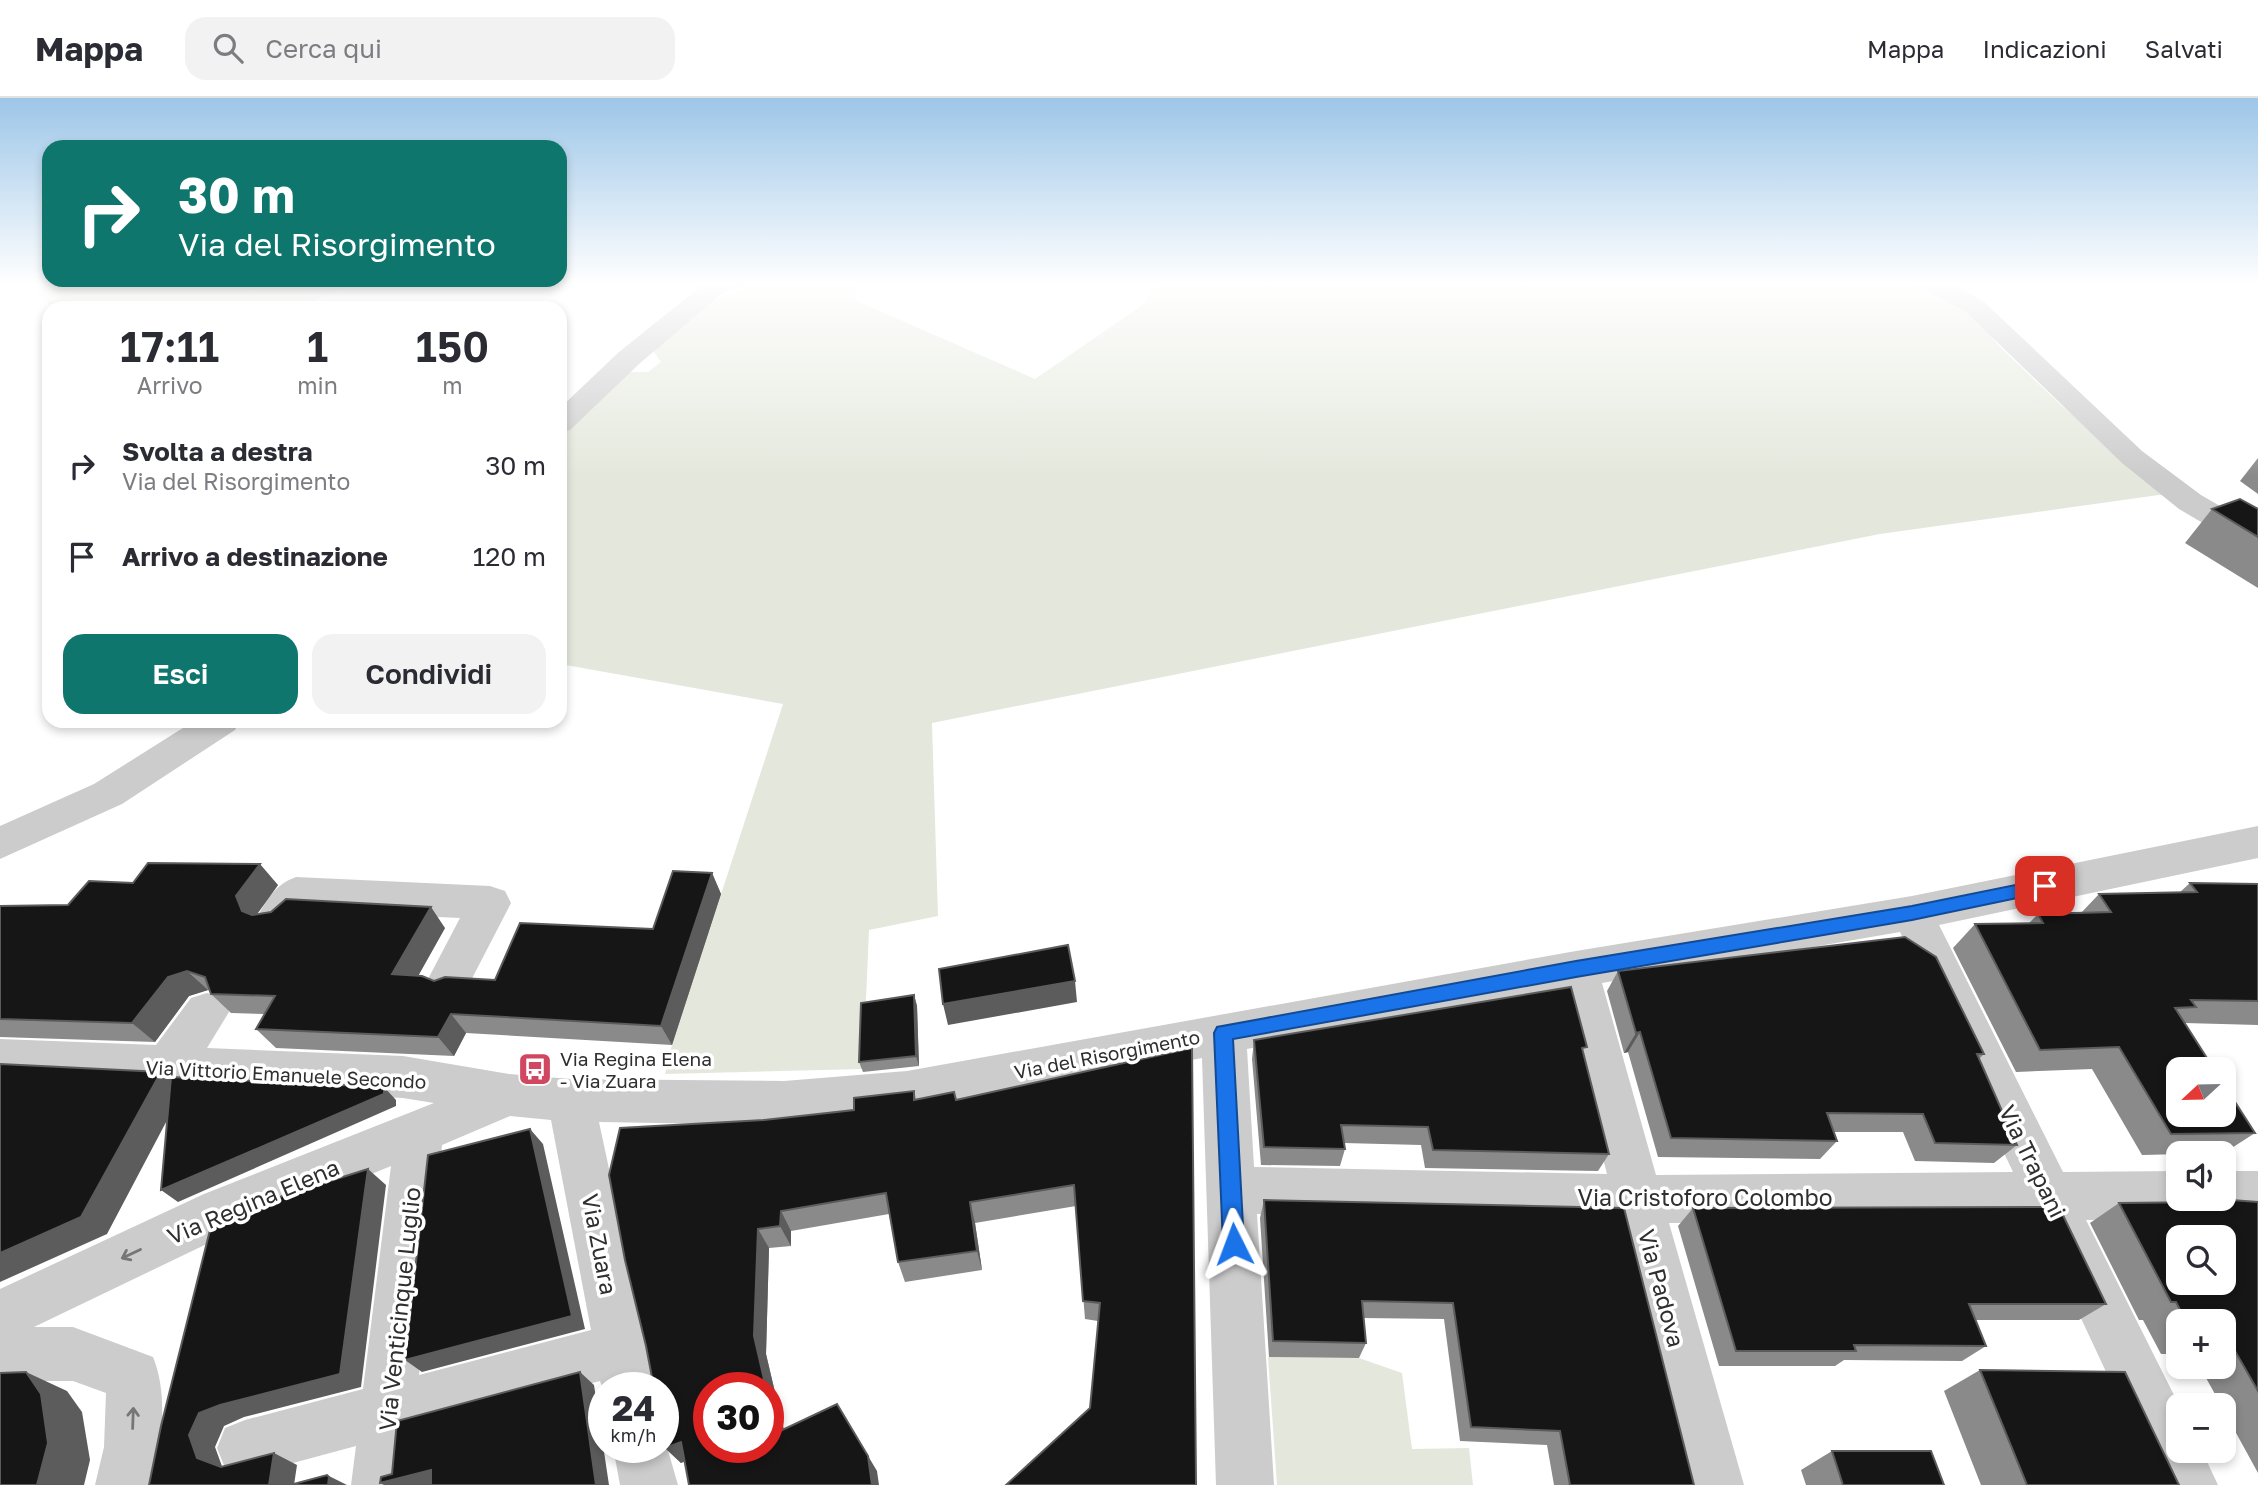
<!DOCTYPE html>
<html lang="it">
<meta charset="utf-8">
<style>
body{margin:0;font-family:"Golos Text",sans-serif;background:#f2f2f3;color:#2b2b33;height:100vh;display:flex;flex-direction:column;font-size:26px;white-space:nowrap}
*{box-sizing:border-box;margin:0}
p{font-size:23px;color:#7c7c81}
.icon{flex:none;width:38px;height:38px;fill:none;stroke:currentColor;stroke-width:2;stroke-linecap:round;stroke-linejoin:round}
.map{position:relative;flex:1;overflow:hidden}
.panel{position:absolute;left:42px;top:203px;width:525px;height:427px;display:flex;flex-direction:column;background:#fff;border-radius:21px;box-shadow:0 4px 10px #0003}
.panel>*{flex:none}
.hud{position:absolute;left:42px;top:42px;width:525px;height:147px;border-radius:21px;box-shadow:0 4px 10px #0003;background:#0f766e;color:#fff;overflow:hidden}
.needle{width:46px;rotate:248deg}
.fabs{position:absolute;left:2166px;top:959px;display:grid;gap:14px}
.fabs a{display:grid;place-items:center;width:70px;height:70px;border-radius:14px;background:#fff;box-shadow:0 4px 10px #0003;font-size:35px}
.speed{position:absolute;left:588px;top:1274px;display:flex;gap:14px;font-size:35px;font-weight:700;text-align:center}
.speed>*{display:grid;place-content:center;width:91px;height:91px;border-radius:50%;background:#fff;box-shadow:0 4px 10px #0003;line-height:1}
.speed small{font-size:18px;font-weight:400}
.speed .limit{border:10px solid #d22;background:#fff;color:#111}
.pin{position:absolute;display:grid;place-items:center;width:60px;height:60px;color:#fff;margin:-30px;border-radius:14px;box-shadow:0 4px 10px #0006}
.me{position:absolute;width:77px;margin:-38px;rotate:357deg;stroke-linejoin:round;filter:drop-shadow(0 0 5px #0008)}
.turn{display:flex;align-items:center;gap:24px;height:147px;padding:0 21px;font-size:32px}
.turn .icon{width:91px;height:91px;stroke-width:2.5}
.turn b{display:block;font-size:49px;line-height:60px}
.eta{display:flex;justify-content:space-evenly;align-items:center;height:119px;text-align:center}
.eta b{font-size:42px;font-weight:600;line-height:49px}
.primary-button{display:flex;gap:14px;margin-top:auto;padding:14px 21px}
.primary-button a{flex:1;height:80px;border-radius:21px;background:#0f766e;color:#fff;font-size:28px;font-weight:600;line-height:80px;text-align:center}
.primary-button a+a{background:#f2f2f3;color:#2b2b33}
ul{padding:0;list-style:none}
li{display:flex;align-items:center;gap:21px;height:91px;padding:0 21px}
li div{flex:1}
li b{display:block;font-size:26px}
li em{font-style:normal}
header{display:flex;align-items:center;gap:42px;box-sizing:border-box;height:98px;padding:0 35px;background:#fff;border-bottom:2px solid #e1e1e2}
header strong{font-size:33px}
nav{display:flex;gap:38px;margin-inline-start:auto;font-size:24px}
.search{width:490px;height:63px;background:#f2f2f3;display:flex;align-items:center;gap:18px;box-sizing:border-box;padding:0 24px;border-radius:21px;color:#7c7c81;font-size:26px}
.map>svg:first-child{display:block}
.green{fill:#e4e8dc}
.lines{fill:none;stroke-linecap:round;stroke-linejoin:round}
.minor{fill:#ccc;fill-rule:evenodd}
.wall{fill:#8a8a8a}
.shaded-wall{fill:#5c5c5c}
.building{fill:#161616;stroke:#5c5c5c;stroke-width:2;fill-rule:evenodd}
.oneway{stroke:#767676}
.route{fill:#1a73e8;stroke:#114b97;stroke-width:2}
.labels{text-anchor:middle;dominant-baseline:central;stroke-width:7;stroke-linejoin:round;paint-order:stroke}
.street-label{font-size:19px;fill:#2f2f2f;stroke:#fff}
.poi-label{font-size:19px;fill:#2f2f2f;stroke:#fff;text-anchor:start}
.near-street-label{font-size:23px;fill:#2f2f2f;stroke:#fff}
</style>
<header>
<strong>Mappa</strong>
<div class="search"><svg class="icon" aria-label="search" viewBox="0 0 24 24"><circle cx="10" cy="10" r="6"/><path d="M15 15l6 6"/></svg>Cerca qui</div>
<nav><a>Mappa</a><a>Indicazioni</a><a>Salvati</a></nav>
</header>
<div class="map">
<svg width="2258" height="1387" viewBox="0 0 2258 1387">
<rect width="100%" height="100%" fill="#fff"/>
<path class="green" d="M 29,184 L 360,184 L 294,210 L 53,210 Z
M 756,184 L 854,184 L 857,203 L 1035,281 L 1144,206 L 1157,184 L 1915,184 L 1967,210 L 1999,248 L 2061,307 L 2166,396 L 1880,436 L 932,625 L 938,818 L 869,832 L 863,971 L 665,976 L 672,947 L 783,606 L 560,566 L 560,338 L 627,274 L 648,274 L 661,264 L 652,251 L 718,200 Z
M 1268,1259 L 1359,1260 L 1402,1275 L 1412,1351 L 1469,1350 L 1473,1387 L 1277,1387 Z"/>
<g class="lines">
<path class="minor" d="M 742,184 L 739,189 L 723,195 L 639,266 L 570,332 L 560,335 L 560,310 L 619,254 L 705,185 Z
M 1916,184 L 1948,184 L 1983,203 L 2142,353 L 2201,397 L 2258,430 L 2258,454 L 2247,451 L 2179,411 L 2122,365 L 1965,213 L 1919,189 Z
M 194,623 L 240,623 L 235,632 L 122,706 L 0,761 L 0,728 L 94,686 Z
M 2258,728 L 2258,760 L 1939,827 L 2063,1074 L 2179,1073 L 2179,1101 L 2224,1101 L 2224,1073 L 2258,1073 L 2258,1121 L 2224,1121 L 2207,1114 L 2202,1102 L 2196,1114 L 2179,1121 L 2086,1122 L 2179,1307 L 2179,1353 L 2202,1353 L 2218,1387 L 2159,1387 L 2035,1122 L 1669,1125 L 1744,1387 L 1686,1387 L 1619,1125 L 1257,1116 L 1274,1387 L 1216,1387 L 1202,960 L 907,1015 L 784,1027 L 599,1024 L 656,1290 L 604,1290 L 604,1295 L 600,1283 L 414,1333 L 409,1387 L 351,1387 L 356,1348 L 245,1378 L 225,1370 L 217,1350 L 225,1330 L 245,1322 L 363,1291 L 391,1068 L 240,1130 L 34,1229 L 73,1229 L 153,1259 C 169,1298 161,1347 153,1387 L 95,1387 L 104,1349 L 106,1295 L 73,1283 L 0,1283 L 0,1191 L 204,1096 L 434,1005 L 403,1000 L 0,981 L 0,941 L 156,947 L 191,900 L 207,895 L 223,900 L 229,914 L 207,950 L 403,958 L 509,976 L 571,981 L 784,983 L 907,973 L 1576,853 L 1912,798 ZM 1900,834 L 2013,1074 L 1656,1077 L 1602,885 ZM 1560,892 L 1607,1076 L 1254,1069 L 1247,951 ZM 510,1018 L 551,1022 L 591,1232 L 419,1277 L 442,1047 Z
M 296,779 L 490,788 L 505,793 L 511,805 L 465,894 L 450,900 L 435,894 L 428,881 L 460,820 L 307,813 C 293,831 286,840 263,832 L 257,820 C 266,802 276,786 296,779 Z
M 663,1335 L 678,1387 L 620,1387 L 613,1349 L 663,1349 Z"/>
</g>
<path class="wall" d="M 2258,360 L 2258,396 L 2240,383 Z
M 2212,411 L 2258,411 L 2258,490 L 2185,445 Z
M 712,775 L 721,796 L 672,947 L 466,935 L 454,958 L 276,950 L 256,931 L 264,916 L 231,915 L 211,896 L 210,893 L 208,892 L 189,898 L 155,944 L 0,939 L 0,808 L 68,807 L 278,787 L 257,816 L 445,830 L 418,878 L 434,883 L 495,882 L 653,831 Z
M 2190,785 L 2258,786 L 2258,927 L 2185,925 L 2255,1035 L 2224,1055 L 2142,1057 L 2092,971 L 2016,974 L 1953,850 L 1975,826 L 2029,825 L 2038,816 L 2081,815 L 2099,796 L 2179,795 Z
M 1618,873 L 1984,956 L 1979,961 L 2017,1047 L 1994,1065 L 1915,1063 L 1903,1034 L 1834,1034 L 1837,1043 L 1820,1061 L 1658,1059 L 1628,954 L 1624,955 L 1607,893 Z
M 914,897 L 917,908 L 919,968 L 863,974 L 859,964 Z
M 1254,942 L 1583,956 L 1609,1056 L 1598,1073 L 1425,1070 L 1421,1047 L 1344,1045 L 1345,1051 L 1340,1068 L 1261,1067 L 1252,961 Z
M 1192,950 L 1090,1310 L 1098,1223 L 1085,1221 L 1076,1108 L 975,1125 L 982,1172 L 905,1184 L 898,1164 L 889,1116 L 791,1133 L 791,1148 L 769,1150 L 766,1256 L 784,1332 L 877,1373 L 684,1363 L 681,1365 L 665,1350 L 764,1022 L 854,1012 L 914,993 L 916,1001 L 956,1002 Z
M 1264,1102 L 1624,1110 L 1694,1387 L 1554,1387 L 1547,1347 L 1460,1343 L 1444,1221 L 1363,1220 L 1366,1245 L 1359,1260 L 1269,1259 L 1260,1120 Z
M 2258,1104 L 2258,1375 L 2224,1313 L 2224,1307 L 2221,1307 L 2200,1269 L 2224,1269 L 2224,1223 L 2179,1223 L 2179,1256 L 2161,1256 L 2143,1222 L 2139,1222 L 2090,1125 L 2119,1105 Z
M 1693,1110 L 2106,1206 L 2079,1222 L 1975,1222 L 1986,1248 L 1962,1263 L 1844,1262 L 1835,1268 L 1719,1268 L 1678,1128 Z
M 1980,1272 L 2179,1387 L 1981,1387 L 1944,1293 Z
M 1832,1353 L 1944,1387 L 1806,1387 L 1801,1372 Z"/>
<path class="shaded-wall" d="M 260,766 L 278,787 L 255,819 L 242,813 L 236,798 Z
M 712,775 L 721,796 L 672,947 L 661,928 Z
M 431,809 L 445,830 L 408,896 L 392,876 Z
M 187,873 L 208,892 L 189,898 L 155,944 L 132,925 L 168,879 Z
M 1075,883 L 1077,904 L 948,927 L 943,906 Z
M 914,897 L 917,908 L 919,968 L 916,958 Z
M 451,916 L 466,935 L 454,958 L 438,939 Z
M 1640,934 L 1628,954 L 1624,955 L 1636,935 Z
M 161,974 L 183,992 L 107,1136 L 0,1184 L 0,1155 Z
M 384,989 L 396,1002 L 396,1008 L 178,1104 L 161,1092 Z
M 530,1031 L 543,1046 L 585,1231 L 422,1274 L 405,1262 Z
M 368,1071 L 386,1087 L 361,1289 L 244,1319 L 224,1328 L 215,1349 L 223,1371 L 197,1360 L 189,1337 L 199,1315 Z
M 970,1104 L 975,1125 L 982,1172 L 977,1153 Z
M 781,1113 L 791,1133 L 791,1148 L 780,1128 Z
M 758,1131 L 769,1150 L 766,1256 L 788,1350 L 776,1335 L 768,1301 L 768,1290 L 766,1290 L 754,1238 Z
M 26,1274 L 67,1293 L 82,1314 L 90,1362 L 84,1387 L 37,1387 Z
M 580,1274 L 594,1287 L 609,1387 L 596,1387 Z
M 837,1306 L 877,1373 L 879,1387 L 872,1387 Z
M 681,1344 L 696,1359 L 681,1365 L 665,1350 Z
M 274,1355 L 297,1367 L 294,1387 L 269,1387 Z
M 431,1372 L 435,1387 L 384,1387 L 380,1385 Z
M 327,1377 L 347,1387 L 328,1387 Z"/>
<path class="building" d="M 2240,401 L 2258,411 L 2258,439 L 2212,411 Z
M 148,765 L 260,766 L 236,798 L 242,813 L 252,817 L 271,814 L 286,801 L 431,809 L 392,876 L 422,878 L 434,883 L 445,879 L 495,882 L 520,825 L 653,831 L 673,773 L 712,775 L 661,928 L 451,916 L 438,939 L 256,931 L 275,898 L 211,896 L 205,879 L 187,873 L 168,879 L 132,925 L 0,921 L 0,808 L 68,807 L 89,783 L 133,785 Z
M 2190,785 L 2258,786 L 2258,903 L 2191,902 L 2196,909 L 2175,910 L 2214,971 L 2179,971 L 2179,1017 L 2224,1017 L 2224,987 L 2255,1035 L 2171,1036 L 2119,949 L 2040,952 L 1975,826 L 2043,825 L 2038,816 L 2111,814 L 2099,796 L 2197,794 Z
M 1905,839 L 1936,859 L 1984,956 L 1977,956 L 2017,1047 L 1935,1045 L 1923,1016 L 1827,1015 L 1837,1043 L 1671,1040 L 1640,934 L 1636,935 L 1618,873 Z
M 1068,847 L 1075,883 L 943,906 L 939,871 Z
M 1571,889 L 1587,949 L 1582,950 L 1609,1056 L 1433,1052 L 1428,1029 L 1341,1027 L 1345,1051 L 1264,1049 L 1254,942 Z
M 914,897 L 916,958 L 859,964 L 861,905 Z
M 1192,950 L 1196,1387 L 1006,1387 L 1090,1310 L 1100,1205 L 1083,1203 L 1074,1087 L 970,1104 L 977,1153 L 898,1164 L 886,1095 L 781,1113 L 780,1128 L 758,1131 L 754,1238 L 766,1290 L 709,1290 L 709,1349 L 768,1349 L 768,1301 L 776,1335 L 837,1306 L 868,1358 L 872,1387 L 689,1387 L 681,1344 L 665,1350 L 663,1342 L 663,1290 L 654,1290 L 646,1248 L 625,1162 L 609,1077 L 620,1030 L 764,1022 L 854,1012 L 854,1000 L 914,993 L 914,1002 L 954,994 L 956,1002 Z
M 0,966 L 161,974 L 81,1119 L 0,1155 Z
M 171,979 L 384,989 L 384,996 L 161,1092 Z
M 530,1031 L 572,1218 L 405,1262 L 428,1057 Z
M 368,1071 L 340,1276 L 220,1307 L 199,1315 L 189,1337 L 197,1360 L 221,1369 L 274,1355 L 269,1387 L 149,1387 L 161,1328 L 213,1120 Z
M 2218,1101 L 2258,1104 L 2258,1293 L 2227,1239 L 2224,1239 L 2224,1223 L 2186,1223 L 2176,1204 L 2171,1204 L 2119,1105 L 2211,1104 ZM 2179,1139 L 2224,1139 L 2224,1185 L 2179,1185 Z
M 1264,1102 L 1624,1110 L 1694,1387 L 1570,1387 L 1560,1333 L 1471,1329 L 1453,1205 L 1362,1203 L 1366,1245 L 1273,1243 Z
M 2059,1109 L 2106,1206 L 1969,1206 L 1986,1248 L 1854,1247 L 1856,1253 L 1736,1253 L 1693,1110 Z
M 1980,1272 L 2125,1274 L 2179,1387 L 2027,1387 Z
M 26,1274 L 41,1296 L 48,1345 L 37,1387 L 0,1387 L 0,1275 Z
M 580,1274 L 596,1387 L 431,1387 L 431,1372 L 380,1385 L 381,1379 L 392,1376 L 397,1323 Z
M 1832,1353 L 1931,1353 L 1944,1387 L 1843,1387 Z
M 327,1377 L 329,1379 L 328,1387 L 290,1387 Z"/>
<defs><path id="oneway-shaft" d="M-6 0H5M1.5-3L5.5 0L1.5 3" fill="none" stroke-width="1.6" stroke-linecap="round" stroke-linejoin="round" transform="scale(1.75)"/></defs>
<g class="oneway">
<use href="#oneway-shaft" transform="translate(131 1156) rotate(155)"/>
<use href="#oneway-shaft" transform="translate(133 1320) rotate(-88)"/>
</g>
<linearGradient id="sky" x2="0" y2="1"><stop stop-color="#9dc6e8"/><stop offset="0.49" stop-color="#fff"/><stop offset="1" stop-color="#fff" stop-opacity="0"/></linearGradient>
<rect width="2258" height="379" fill="url(#sky)"/>
<path class="route" d="M 2045,781 L 2051,783 L 2054,788 L 2051,793 L 1912,822 L 1576,879 L 1233,941 L 1244,1146 L 1241,1153 L 1234,1156 L 1226,1153 L 1223,1146 L 1214,935 L 1217,929 L 1576,863 L 1912,808 Z"/>
<defs>
<g id="bus-square" transform="scale(1.75)"><rect x="-9" y="-9" width="18" height="18" rx="4" fill="#d14660" stroke="#fff"/><path d="M-5-6H5V4H4V6H2V4H-2V6H-4V4H-5ZM-3.5-4V0h7V-4ZM-3.5 1.2v1.5H-2V1.2ZM2 1.2v1.5H3.5V1.2Z" fill="#fff"/></g>
</defs>
<g fill-rule="evenodd">
<use href="#bus-square" x="535" y="971"/>
</g>
<g class="labels">
<g class="street-label">
<text transform="translate(1107 956) rotate(-11)">Via del Risorgimento</text>
<text transform="translate(286 976) rotate(3)">Via Vittorio Emanuele Secondo</text>
</g>
<g class="poi-label">
<text x="560" y="960">Via Regina Elena<tspan x="560" dy="22">- Via Zuara</tspan></text>
</g>
<g class="near-street-label">
<text transform="translate(2033 1063) rotate(64)">Via Trapani</text>
<text x="1705" y="1099">Via Cristoforo Colombo</text>
<text transform="translate(253 1103) rotate(-23)">Via Regina Elena</text>
<text transform="translate(600 1146) rotate(79)">Via Zuara</text>
<text transform="translate(1662 1190) rotate(75)">Via Padova</text>
<text transform="translate(399 1211) rotate(-84)">Via Venticinque Luglio</text>
</g>
</g>
</svg>
<div class="fabs">
<a><svg class="needle" viewBox="-14 -14 28 28"><path d="M0-13l5 13h-10z" fill="#e53935"/><path d="M0 13l5-13h-10z" fill="#7c7c81"/></svg></a>
<a><svg class="icon" aria-label="sound" viewBox="0 0 24 24"><path d="M4 9h4l5-4v14l-5-4H4zM17 9q2 3 0 6"/></svg></a>
<a><svg class="icon" aria-label="search" viewBox="0 0 24 24"><circle cx="10" cy="10" r="6"/><path d="M15 15l6 6"/></svg></a>
<a>+</a>
<a>−</a>
</div>
<div class="speed"><div>24<small>km/h</small></div><div class="limit">30</div></div>
<div class="pin" style="left:2045px;top:788px;background:#d93025"><svg class="icon" aria-label="arrive" viewBox="0 0 24 24"><path d="M6 21V4h12l-3 4 3 4H6"/></svg></div>
<svg class="me" style="left:1234px;top:1146px" viewBox="-20 -20 40 40"><path d="M0-17L14 15 0 8-14 15z" fill="#1a73e8" stroke="#fff" stroke-width="4"/></svg>
<div class="hud">
<div class="turn"><svg class="icon" aria-label="right" viewBox="0 0 24 24"><path d="M7 20v-9h11M14 6l5 5-5 5"/></svg><div><b>30 m</b>Via del Risorgimento</div></div>
</div>
<section class="panel">
<div class="eta">
<div><b>17:11</b><p>Arrivo</p></div>
<div><b>1</b><p>min</p></div>
<div><b>150</b><p>m</p></div>
</div>
<ul>
<li><svg class="icon" aria-label="right" viewBox="0 0 24 24"><path d="M7 20v-9h11M14 6l5 5-5 5"/></svg><div><b>Svolta a destra</b><p>Via del Risorgimento</p></div><em>30 m</em></li>
<li><svg class="icon" aria-label="arrive" viewBox="0 0 24 24"><path d="M6 21V4h12l-3 4 3 4H6"/></svg><div><b>Arrivo a destinazione</b></div><em>120 m</em></li>
</ul>
<div class="primary-button"><a>Esci</a><a>Condividi</a></div>
</section>
</div>
